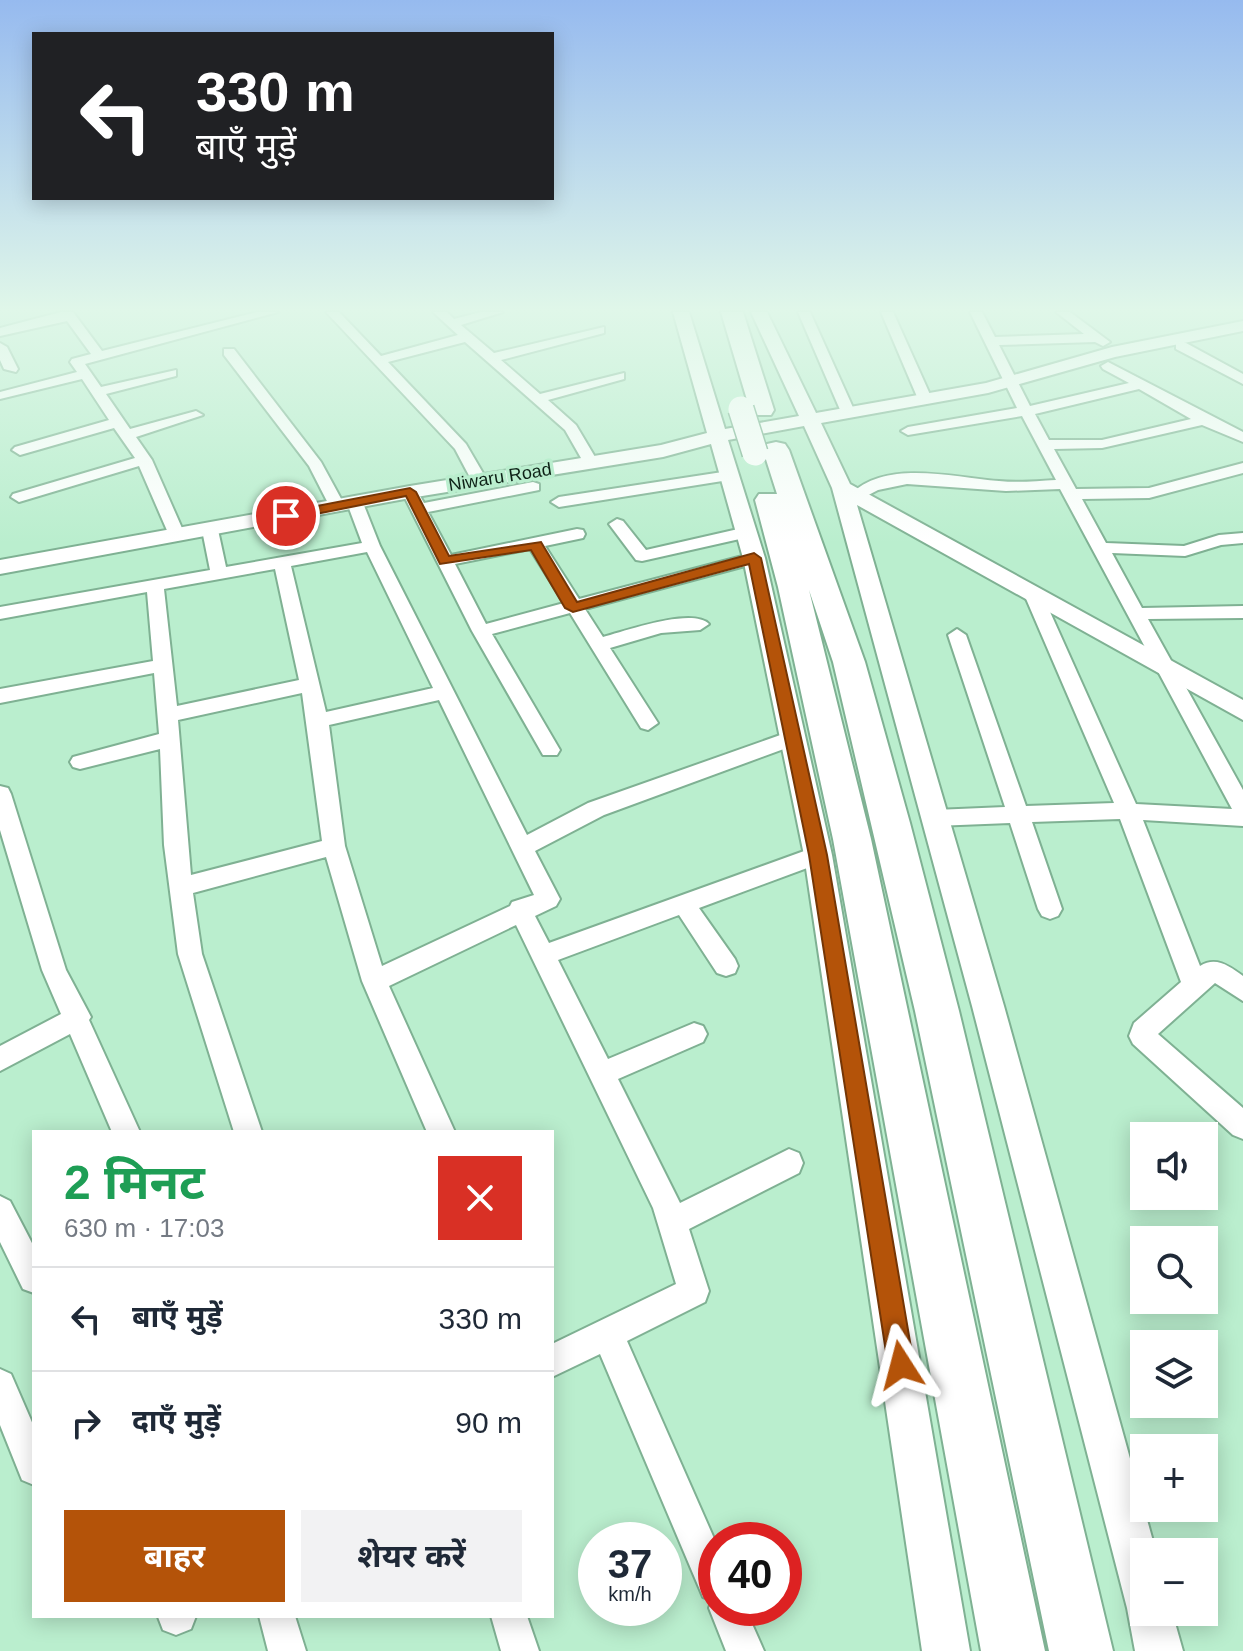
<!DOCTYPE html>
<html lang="hi">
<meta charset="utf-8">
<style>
body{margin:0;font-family:Helvetica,"Noto Sans Devanagari",sans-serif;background:#f2f2f3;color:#1f2937;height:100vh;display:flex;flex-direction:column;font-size:30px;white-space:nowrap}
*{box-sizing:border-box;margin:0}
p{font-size:26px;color:#747a83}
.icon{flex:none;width:44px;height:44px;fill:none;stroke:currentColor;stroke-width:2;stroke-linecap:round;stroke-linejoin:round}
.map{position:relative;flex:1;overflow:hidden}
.details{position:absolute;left:32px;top:1130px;width:522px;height:488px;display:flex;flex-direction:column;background:#fff;border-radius:0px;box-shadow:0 4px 20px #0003}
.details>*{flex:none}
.hud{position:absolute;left:32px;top:32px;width:522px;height:168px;border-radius:0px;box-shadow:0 4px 20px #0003;background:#202124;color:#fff;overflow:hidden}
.controls{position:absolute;left:1130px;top:1122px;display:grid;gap:16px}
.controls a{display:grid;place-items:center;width:88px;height:88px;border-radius:0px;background:#fff;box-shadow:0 4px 20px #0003;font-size:40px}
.speed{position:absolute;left:578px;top:1522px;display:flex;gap:16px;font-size:40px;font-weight:700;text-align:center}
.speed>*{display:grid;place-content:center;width:104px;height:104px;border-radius:50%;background:#fff;box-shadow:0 4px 20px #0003;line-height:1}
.speed small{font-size:20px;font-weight:400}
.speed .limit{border:12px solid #d22;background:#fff;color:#111}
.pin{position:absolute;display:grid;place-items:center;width:68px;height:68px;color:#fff;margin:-34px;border:4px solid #fff;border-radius:50%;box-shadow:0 2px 8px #0007}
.me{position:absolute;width:88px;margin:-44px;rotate:351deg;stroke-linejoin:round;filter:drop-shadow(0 0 6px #0008)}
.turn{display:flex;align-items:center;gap:28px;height:168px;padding:0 32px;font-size:36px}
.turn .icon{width:104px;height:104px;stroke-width:2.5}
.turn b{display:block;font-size:56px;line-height:68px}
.round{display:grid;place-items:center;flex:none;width:84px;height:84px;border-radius:0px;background:#f2f2f3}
.overview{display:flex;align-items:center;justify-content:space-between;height:136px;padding:0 32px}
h1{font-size:48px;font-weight:700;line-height:60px;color:#1e9e55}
.button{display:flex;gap:16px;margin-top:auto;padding:16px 32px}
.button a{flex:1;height:92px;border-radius:0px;background:#b45309;color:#fff;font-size:32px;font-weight:700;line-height:92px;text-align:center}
.button a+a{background:#f2f2f3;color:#1f2937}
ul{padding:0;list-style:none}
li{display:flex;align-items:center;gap:24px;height:104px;padding:0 32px;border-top:2px solid #e0e1e3}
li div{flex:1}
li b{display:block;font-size:30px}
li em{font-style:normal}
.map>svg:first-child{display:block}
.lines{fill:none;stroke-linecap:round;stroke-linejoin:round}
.minor-casing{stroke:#7fb193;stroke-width:4}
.tertiary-casing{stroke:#7fb193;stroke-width:4}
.trunk-casing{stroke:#7fb193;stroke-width:4}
.minor{fill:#fff;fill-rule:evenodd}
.tertiary{fill:#fff;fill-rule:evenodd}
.trunk{fill:#fff;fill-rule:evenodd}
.trunk-bridge-casing{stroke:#7fb193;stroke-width:28;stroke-linecap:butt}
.trunk-bridge{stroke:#fff;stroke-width:25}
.route{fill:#b45309;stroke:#753606;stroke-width:2}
.labels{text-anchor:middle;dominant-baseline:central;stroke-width:7;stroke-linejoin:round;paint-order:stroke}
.far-street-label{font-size:18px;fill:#0d2116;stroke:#baeece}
</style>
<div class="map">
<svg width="1243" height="1651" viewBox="0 0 1243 1651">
<rect width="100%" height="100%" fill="#baeece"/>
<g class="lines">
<g class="minor-casing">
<path id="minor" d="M 61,312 L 73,312 L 102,351 L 257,312 L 278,312 L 85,364 L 101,387 L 176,370 L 176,376 L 106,394 L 130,429 L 196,411 L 203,415 L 136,437 L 152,460 L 185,535 L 183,539 L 177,540 L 169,535 L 139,466 L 19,502 L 11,497 L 13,494 L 135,458 L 114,428 L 20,455 L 12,450 L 15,447 L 109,420 L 82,379 L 0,399 L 0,392 L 77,372 L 70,362 L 72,359 L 91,354 L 67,321 L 0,336 L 0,328 Z
M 326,312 L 339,312 L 381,356 L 458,335 L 433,312 L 447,312 L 454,319 L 481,312 L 503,312 L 461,325 L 494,353 L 604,327 L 604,333 L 501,360 L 540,394 L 624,373 L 624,379 L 548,400 L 576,425 L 598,462 L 595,465 L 585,465 L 565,430 L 465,342 L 388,362 L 466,444 L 487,480 L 485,483 L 473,483 L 455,449 Z
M 798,312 L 810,312 L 855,412 L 853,415 L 848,416 L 841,412 Z
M 881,312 L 893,312 L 932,399 L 930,402 L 925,403 L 918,399 Z
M 970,312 L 982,312 L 995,337 L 1084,334 L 1056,312 L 1070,312 L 1110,342 L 1103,346 L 1095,342 L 999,345 L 1030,406 L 1129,383 L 1103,369 L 1101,366 L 1108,362 L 1243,432 L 1243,442 L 1202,425 L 1102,448 L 1054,449 L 1076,489 L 1149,488 L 1243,463 L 1243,473 L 1149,498 L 1082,499 L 1106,543 L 1184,546 L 1219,535 L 1243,533 L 1243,543 L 1221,545 L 1185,556 L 1112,553 L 1142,608 L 1243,606 L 1243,618 L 1148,619 L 1243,790 L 1243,826 L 1143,820 L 1200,966 C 1216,956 1229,966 1243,976 L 1243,1001 L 1215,983 L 1158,1034 L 1243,1108 L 1243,1139 L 1233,1135 L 1133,1044 L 1129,1036 L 1134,1023 L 1181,982 L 1120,819 L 1032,822 L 1062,909 L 1058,916 L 1050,919 L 1042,916 L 1038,909 L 1010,823 L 935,826 L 927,824 L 924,818 L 927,812 L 935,810 L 1005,807 L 948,635 L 957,629 L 966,635 L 1026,806 L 1114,803 L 1024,594 L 1033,589 L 1042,594 L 1136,804 L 1232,809 L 1060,489 L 1006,491 L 907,484 L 878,490 L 857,501 L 849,496 C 885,458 954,478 999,481 C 1018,483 1037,481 1056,480 L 1022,416 L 908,435 L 901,431 L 908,427 L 1017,408 ZM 1139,389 L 1191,419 L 1102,440 L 1049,440 L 1035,414 Z
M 0,343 L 7,347 L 18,369 L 16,372 L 4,369 L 0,360 Z
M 1176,343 L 1186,343 L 1243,374 L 1243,384 L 1176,349 Z
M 224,349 L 234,349 L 321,462 L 345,506 L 343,509 L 331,509 L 309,466 L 224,355 Z
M 729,471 L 737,476 L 735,479 L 559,507 L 551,502 L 559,497 Z
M 533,482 L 539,484 L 539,490 L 428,512 L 451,555 L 577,529 L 583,530 L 585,534 L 583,538 L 545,546 L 579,599 L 754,553 L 763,558 L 760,562 L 585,609 L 603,637 C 625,631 693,607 709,624 L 700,630 L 661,633 L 610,648 L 658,723 L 648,730 L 641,728 L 570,613 L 492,634 L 560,750 L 557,755 L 543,755 L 472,631 L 402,492 L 404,489 L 416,489 L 424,503 ZM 530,549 L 564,603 L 486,624 L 455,564 Z
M 355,498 L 363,503 L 380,546 L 527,835 L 588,803 L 786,733 L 800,733 L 803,738 L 800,743 L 604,815 L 535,851 L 560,899 L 556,906 L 535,916 L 549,943 L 818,846 L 826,849 L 829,855 L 826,861 L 699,908 L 735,959 L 738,966 L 735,973 L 726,976 L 717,973 L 679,915 L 558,960 L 608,1059 L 694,1023 L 703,1026 L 707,1034 L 703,1042 L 618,1079 L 680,1203 L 789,1149 L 799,1153 L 803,1163 L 799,1173 L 689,1229 L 709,1291 L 705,1302 L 627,1341 L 716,1543 L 716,1608 L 745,1608 L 764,1651 L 726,1651 L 709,1608 L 712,1600 L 703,1597 L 600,1354 L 552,1377 L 552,1344 L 676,1284 L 653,1208 L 516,925 L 389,986 L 455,1132 L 427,1132 L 362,981 L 326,857 L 193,893 L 202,954 L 262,1132 L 234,1132 L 178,954 L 164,845 L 160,749 L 80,769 L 73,767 L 70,762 L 73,757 L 159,734 L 154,673 L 0,703 L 0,689 L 153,661 L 147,592 L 0,619 L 0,607 L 210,570 L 202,530 L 210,525 L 218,530 L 226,567 L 362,543 L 347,503 ZM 367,552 L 433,688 L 326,712 L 291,566 ZM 275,569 L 299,680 L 177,706 L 164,589 ZM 302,693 L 322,841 L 191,875 L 178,720 ZM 439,700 L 534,895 L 512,902 L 510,906 L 382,966 L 345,846 L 329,725 Z
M 617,519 L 623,521 L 646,550 L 747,527 L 755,532 L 753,536 L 642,561 L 636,560 L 609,524 Z
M 0,786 L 8,788 L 11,794 L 66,970 L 91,1017 L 89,1020 L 140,1132 L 112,1132 L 70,1034 L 0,1071 L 0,1046 L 61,1014 L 42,970 L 0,830 Z
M 0,1196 L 10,1201 L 34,1247 L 34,1293 L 23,1289 L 0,1242 Z
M 0,1369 L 11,1374 L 34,1427 L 34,1485 L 22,1480 L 0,1425 Z
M 196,1616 L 191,1629 L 176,1635 L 163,1630 L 158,1617 Z
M 259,1616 L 295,1616 L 306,1651 L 268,1651 Z
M 491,1616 L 527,1616 L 539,1651 L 501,1651 Z"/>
</g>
<g class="tertiary-casing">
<path id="tertiary" d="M 673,312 L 689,312 L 725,429 L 799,416 L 751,312 L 767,312 L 816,413 L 986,383 L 1112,347 L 1243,321 L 1243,331 L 1115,357 L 988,393 L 821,423 L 850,484 L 1243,700 L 1243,720 L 857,505 L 1004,1006 L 1156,1552 L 1144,1552 L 1144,1612 L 1172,1612 L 1183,1651 L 1135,1651 L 1127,1608 L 972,1006 L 832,488 L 804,426 L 728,440 L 765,558 L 832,855 L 970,1651 L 922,1651 L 804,855 L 743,558 L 711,444 L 663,457 L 410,498 L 0,574 L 0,560 L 410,486 L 661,445 L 707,433 Z"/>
</g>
<g class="trunk-casing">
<path id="trunk" d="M 721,312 L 743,312 L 774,410 L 771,415 L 753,415 L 750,410 Z
M 776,442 L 785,444 L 789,450 L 865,662 L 910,823 L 959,1011 L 1113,1651 L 1049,1651 L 915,1011 L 833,662 L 809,590 L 871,839 L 1045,1651 L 981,1651 L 833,839 L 778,587 L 755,500 L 759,494 L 777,494 L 763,450 L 767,444 Z"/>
</g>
<use href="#minor" class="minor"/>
<use href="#tertiary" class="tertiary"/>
<use href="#trunk" class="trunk"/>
<g class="trunk-bridge-casing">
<path id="trunk-bridge" d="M 741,409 L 755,453"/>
</g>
<use href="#trunk-bridge" class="trunk-bridge"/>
</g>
<linearGradient id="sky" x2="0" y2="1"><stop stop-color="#96baef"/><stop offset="0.57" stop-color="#e0f7e9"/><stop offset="1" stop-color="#e0f7e9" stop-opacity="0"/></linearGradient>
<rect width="1243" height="543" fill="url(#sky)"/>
<path class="route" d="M 410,488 L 416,492 L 449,556 L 541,542 L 577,602 L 754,553 L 761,558 L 827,855 L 914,1365 L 910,1374 L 901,1378 L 891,1374 L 888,1365 L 809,855 L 749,564 L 573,612 L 565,608 L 531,550 L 440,564 L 406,496 L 286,520 L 279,516 L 286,512 Z"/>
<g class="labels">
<g class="far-street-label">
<text transform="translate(500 477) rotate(-9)">Niwaru Road</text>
</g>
</g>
</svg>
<div class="controls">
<a><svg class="icon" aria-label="sound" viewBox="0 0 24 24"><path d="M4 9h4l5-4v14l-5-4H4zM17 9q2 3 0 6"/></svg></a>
<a><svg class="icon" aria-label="search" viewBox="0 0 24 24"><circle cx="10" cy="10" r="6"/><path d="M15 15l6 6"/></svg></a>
<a><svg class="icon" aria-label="layers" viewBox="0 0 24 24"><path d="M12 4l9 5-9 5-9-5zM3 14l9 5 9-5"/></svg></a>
<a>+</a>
<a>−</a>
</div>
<div class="speed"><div>37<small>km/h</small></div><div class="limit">40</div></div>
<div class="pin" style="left:286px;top:516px;background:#d93025"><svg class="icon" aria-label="arrive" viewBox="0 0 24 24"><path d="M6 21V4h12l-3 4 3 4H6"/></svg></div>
<svg class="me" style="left:901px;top:1365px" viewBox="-20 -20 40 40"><path d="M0-17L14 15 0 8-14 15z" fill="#b45309" stroke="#fff" stroke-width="4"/></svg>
<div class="hud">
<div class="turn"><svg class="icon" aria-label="left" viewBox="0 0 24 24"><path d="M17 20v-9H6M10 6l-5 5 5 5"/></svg><div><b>330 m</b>बाएँ मुड़ें</div></div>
</div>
<section class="details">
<div class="overview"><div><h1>2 मिनट</h1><p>630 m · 17:03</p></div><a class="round" style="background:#d93025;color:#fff"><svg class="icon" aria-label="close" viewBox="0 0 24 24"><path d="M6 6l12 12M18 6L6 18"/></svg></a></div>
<ul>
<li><svg class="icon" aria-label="left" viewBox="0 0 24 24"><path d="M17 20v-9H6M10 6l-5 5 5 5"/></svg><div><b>बाएँ मुड़ें</b></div><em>330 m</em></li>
<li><svg class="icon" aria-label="right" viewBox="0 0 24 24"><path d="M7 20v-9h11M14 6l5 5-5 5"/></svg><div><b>दाएँ मुड़ें</b></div><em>90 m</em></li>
</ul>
<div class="button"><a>बाहर</a><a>शेयर करें</a></div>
</section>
</div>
